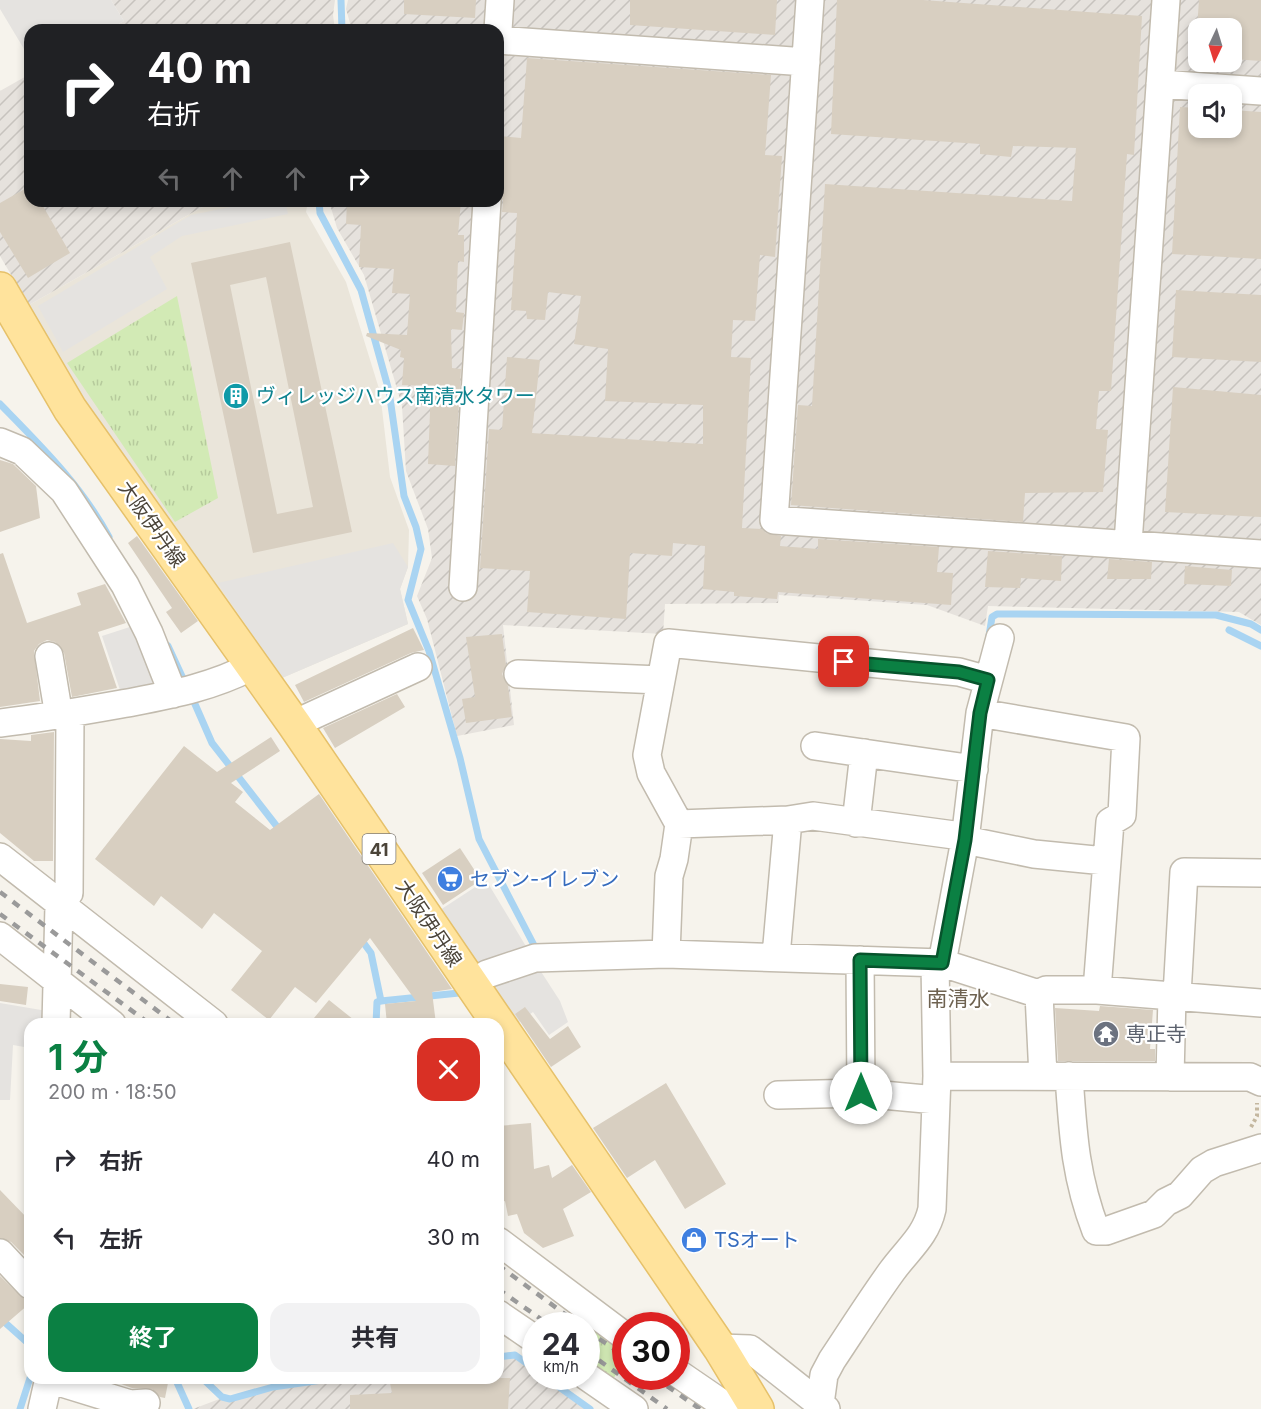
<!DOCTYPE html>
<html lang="ja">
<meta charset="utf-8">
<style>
body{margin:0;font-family:Inter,"Noto Sans JP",sans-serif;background:#f2f2f3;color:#2b2b33;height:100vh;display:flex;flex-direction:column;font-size:22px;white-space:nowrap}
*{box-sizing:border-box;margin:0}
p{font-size:20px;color:#7c7c81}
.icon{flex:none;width:33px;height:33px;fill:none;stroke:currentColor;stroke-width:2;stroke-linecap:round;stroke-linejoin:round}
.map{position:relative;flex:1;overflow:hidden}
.sheet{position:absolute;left:24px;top:1018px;width:480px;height:366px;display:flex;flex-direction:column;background:#fff;border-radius:18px;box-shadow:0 3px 9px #0003}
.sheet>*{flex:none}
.hud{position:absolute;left:24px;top:24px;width:480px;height:183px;border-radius:18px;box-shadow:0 3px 9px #0003;background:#202124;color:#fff;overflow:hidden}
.needle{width:39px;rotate:184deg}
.fabs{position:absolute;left:1188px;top:18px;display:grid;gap:12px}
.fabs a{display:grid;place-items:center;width:54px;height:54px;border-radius:12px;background:#fff;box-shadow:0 3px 9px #0003;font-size:30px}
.speed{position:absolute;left:522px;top:1312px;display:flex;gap:12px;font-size:30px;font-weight:700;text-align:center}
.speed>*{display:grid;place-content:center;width:78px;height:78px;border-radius:50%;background:#fff;box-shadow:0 3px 9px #0003;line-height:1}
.speed small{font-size:15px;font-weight:400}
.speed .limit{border:9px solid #d22;background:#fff;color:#111}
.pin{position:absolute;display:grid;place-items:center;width:51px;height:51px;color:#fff;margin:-26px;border-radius:12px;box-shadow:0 3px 9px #0006}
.me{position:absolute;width:66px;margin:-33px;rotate:0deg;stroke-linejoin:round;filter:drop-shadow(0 0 4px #0008)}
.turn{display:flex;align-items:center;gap:21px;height:126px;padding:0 24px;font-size:27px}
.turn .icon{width:78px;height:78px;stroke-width:2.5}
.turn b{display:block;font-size:42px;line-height:51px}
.lanes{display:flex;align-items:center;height:57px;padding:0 24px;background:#0003;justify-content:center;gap:30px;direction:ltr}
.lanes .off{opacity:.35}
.round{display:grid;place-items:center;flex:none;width:63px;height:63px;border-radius:18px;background:#f2f2f3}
.headline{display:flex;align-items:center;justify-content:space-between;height:102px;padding:0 24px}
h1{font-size:36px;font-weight:700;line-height:45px;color:#0b8043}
.button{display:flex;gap:12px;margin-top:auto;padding:12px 24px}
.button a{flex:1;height:69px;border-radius:18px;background:#0b8043;color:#fff;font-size:24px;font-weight:700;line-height:69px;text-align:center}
.button a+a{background:#f2f2f3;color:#2b2b33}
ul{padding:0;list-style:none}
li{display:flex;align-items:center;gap:18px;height:78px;padding:0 24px}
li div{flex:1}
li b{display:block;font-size:22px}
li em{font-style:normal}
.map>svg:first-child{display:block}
.residential{fill:#eae5da}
.industrial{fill:url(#industrial-furrows);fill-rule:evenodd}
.park{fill:url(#park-tufts)}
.parking{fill:#e5e3e0}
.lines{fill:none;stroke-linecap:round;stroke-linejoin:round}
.stream{stroke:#a9d4f2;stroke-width:7}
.building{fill:#d8cfc1;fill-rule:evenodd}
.minor-casing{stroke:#c2bbae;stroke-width:30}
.major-casing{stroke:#e6c16a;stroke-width:36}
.path{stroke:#c4b79f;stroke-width:4;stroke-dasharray:3 3;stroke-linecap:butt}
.minor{stroke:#fff;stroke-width:27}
.major{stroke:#ffe39c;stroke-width:33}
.rail{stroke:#9a9a9a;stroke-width:4.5;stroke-dasharray:8 8;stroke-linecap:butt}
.route-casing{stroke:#07532c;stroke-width:15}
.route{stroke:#0b8043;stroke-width:10}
.labels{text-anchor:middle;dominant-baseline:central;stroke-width:4.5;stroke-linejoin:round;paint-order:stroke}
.shield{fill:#fff;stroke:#817c74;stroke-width:1.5}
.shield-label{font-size:18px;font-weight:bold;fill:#4b4439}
.culture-label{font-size:20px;fill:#0d838f;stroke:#fff;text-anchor:start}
.street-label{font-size:20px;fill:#4b4439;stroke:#fff}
.shop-label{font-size:20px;fill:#366cbe;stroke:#fff;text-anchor:start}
.worship-label{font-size:20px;fill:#5b616d;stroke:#fff;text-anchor:start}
.neighbourhood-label{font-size:21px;fill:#6e6250;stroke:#fff}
</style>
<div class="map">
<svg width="1261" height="1409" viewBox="0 0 1261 1409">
<defs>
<pattern id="industrial-furrows" width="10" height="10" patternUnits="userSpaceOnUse" patternTransform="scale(1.5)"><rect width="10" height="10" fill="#e6e2dd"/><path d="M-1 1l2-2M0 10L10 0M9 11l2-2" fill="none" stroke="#c7c3be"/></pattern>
<pattern id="park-tufts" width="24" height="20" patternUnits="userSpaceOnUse" patternTransform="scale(1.5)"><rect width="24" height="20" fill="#d2eab5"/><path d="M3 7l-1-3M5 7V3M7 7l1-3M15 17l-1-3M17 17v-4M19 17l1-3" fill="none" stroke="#b6ca9c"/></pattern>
</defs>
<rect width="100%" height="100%" fill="#f6f3ec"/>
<path class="residential" d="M 213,201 L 308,201 L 306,212 L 346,282 L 380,392 L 390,477 L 409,530 L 408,567 L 400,589 L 408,624 L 282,678 L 57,369 L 29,305 Z"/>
<path class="industrial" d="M 111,0 L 335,0 L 333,15 L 335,30 L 108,30 L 124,21 Z
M 348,0 L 1261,0 L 1261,625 L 1239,612 L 988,606 L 985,626 L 927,605 L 779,595 L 778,603 L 665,604 L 663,634 L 503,625 L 514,725 L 457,736 L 427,619 L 417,596 L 432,558 L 428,529 L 406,471 L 402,406 L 364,275 L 337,228 L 329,201 L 498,201 L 498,30 L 352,30 L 346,9 ZM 1198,28 L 1232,28 L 1232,62 L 1198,62 ZM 1198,94 L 1232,94 L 1232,128 L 1198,128 Z
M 30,74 L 30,201 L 213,201 L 29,305 L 0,256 L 0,91 Z
M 511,1352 L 535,1370 L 536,1377 L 546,1377 L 591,1409 L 193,1409 L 222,1398 L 346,1379 L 498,1378 L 498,1355 Z"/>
<path class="park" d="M 177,296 L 218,498 L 175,522 L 67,363 Z
M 594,1327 L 625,1349 L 625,1361 L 613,1379 L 587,1360 L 587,1337 Z"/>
<path class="parking" d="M 0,0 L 111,0 L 124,21 L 108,30 L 30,30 L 30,59 L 0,9 Z
M 260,201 L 285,201 L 288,214 L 182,236 L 150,257 L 167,289 L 63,352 L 38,306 L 191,215 Z
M 393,543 L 408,567 L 400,589 L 408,624 L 282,678 L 218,583 Z
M 136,625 L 158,674 L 152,687 L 121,693 L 102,636 Z
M 486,880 L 530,953 L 473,969 L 437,912 Z
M 538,967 L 560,1001 L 568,1022 L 549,1035 L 533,1012 L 515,1025 L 488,986 Z
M 0,1003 L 47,1011 L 46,1024 L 30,1024 L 30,1048 L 13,1045 L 10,1100 L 0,1100 Z"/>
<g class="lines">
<path class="stream" d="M 341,0 L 342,30
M 319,201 L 320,213 L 361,290 L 389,391 L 404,496 L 416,527 L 421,549 L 408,600 L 429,651 L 460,758 L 479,839 L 537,951
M 0,404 C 41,446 81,485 109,537
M 1229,630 L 1261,646
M 989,636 L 992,617 L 997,614 L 1216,615 L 1251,624 L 1261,630
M 168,646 L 186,685
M 191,695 L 212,743 L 282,833
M 360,938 L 371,953 L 381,1001 L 377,1002 L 376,1024
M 381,1001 L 459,993
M 0,1318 L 30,1345
M 498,1357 L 515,1355 L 536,1370
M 545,1377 L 590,1409
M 175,1378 L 189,1409
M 202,1378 L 222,1397 L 230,1399 L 273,1387 L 336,1378
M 20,1409 L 30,1378"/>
</g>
<path class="building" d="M 404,0 L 476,0 L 475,18 L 404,14 Z
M 630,0 L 777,0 L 775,35 L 630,25 Z
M 837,0 L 923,0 L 1142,16 L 1134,155 L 1127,154 L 1111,391 L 1099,391 L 1096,429 L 1108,430 L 1103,492 L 1025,493 L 1023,522 L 791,505 L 798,405 L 812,406 L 825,184 L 1072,201 L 1076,148 L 1013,146 L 1011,157 L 980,154 L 980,144 L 831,134 Z
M 1199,0 L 1261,0 L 1261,61 L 1232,59 L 1232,28 L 1197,28 Z
M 527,58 L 771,75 L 765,155 L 782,156 L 775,257 L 760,255 L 755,321 L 733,320 L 731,357 L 751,358 L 742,528 L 762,529 L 766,533 L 781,536 L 780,546 L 818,549 L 818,539 L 939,547 L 937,572 L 953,573 L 951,605 L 778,592 L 777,599 L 734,596 L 734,592 L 703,589 L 705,546 L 673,543 L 672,556 L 630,553 L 626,619 L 527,612 L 530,571 L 480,568 L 489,429 L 502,430 L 507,357 L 540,360 L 532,433 L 703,444 L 703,405 L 605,401 L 608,349 L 574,344 L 581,296 L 548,292 L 545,320 L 527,319 L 526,311 L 511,310 L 517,213 L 502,212 L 503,201 L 498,191 L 500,136 L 521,138 Z
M 1180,107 L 1198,108 L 1198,128 L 1232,128 L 1232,110 L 1261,112 L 1261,259 L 1172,254 Z
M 30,186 L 30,201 L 40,201 L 70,253 L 28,278 L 0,232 L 0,203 Z
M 347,201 L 461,201 L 458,235 L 464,235 L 464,262 L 458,261 L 456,312 L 464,313 L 462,330 L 451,329 L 452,368 L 461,369 L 455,466 L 428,464 L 431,386 L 402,385 L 404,358 L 400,357 L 401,350 L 366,336 L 367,333 L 407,335 L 410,294 L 392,293 L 394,269 L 359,267 L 361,225 L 346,224 Z
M 290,242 L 352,532 L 253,553 L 191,263 ZM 266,277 L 313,507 L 277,514 L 230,285 Z
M 1176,290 L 1261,295 L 1261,362 L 1172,357 Z
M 1173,387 L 1261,395 L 1261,517 L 1165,512 Z
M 0,460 L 13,464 L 36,486 L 40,518 L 0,532 Z
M 137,536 L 198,621 L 181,633 L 166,612 L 172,608 L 128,543 Z
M 988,551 L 1062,556 L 1061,581 L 1021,578 L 1020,588 L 985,587 Z
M 3,553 L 27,623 L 81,605 L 77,593 L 105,584 L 126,623 L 98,632 L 117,688 L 72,697 L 64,653 L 55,642 L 47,640 L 39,644 L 34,651 L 40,701 L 0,707 L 0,554 Z
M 1109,559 L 1152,562 L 1151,579 L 1107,579 Z
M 1185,566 L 1232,570 L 1231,586 L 1184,584 Z
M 413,628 L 424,650 L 411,653 L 304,702 L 295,685 Z
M 502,634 L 506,665 L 502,674 L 508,686 L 512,717 L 466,723 L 462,699 L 475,697 L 466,637 Z
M 397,694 L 405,707 L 335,748 L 323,728 Z
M 54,732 L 53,861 L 34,861 L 0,833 L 0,739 L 31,741 L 31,735 Z
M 271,737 L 280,751 L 231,783 L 243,792 L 235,802 L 270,830 L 319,794 L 452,989 L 432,992 L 436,1024 L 387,1024 L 385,1004 L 416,1001 L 370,938 L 316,1003 L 295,987 L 269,1020 L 231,990 L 262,951 L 214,913 L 202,929 L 161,896 L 154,906 L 95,859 L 184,746 L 217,772 Z
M 460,848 L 481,880 L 443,905 L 422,873 Z
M 0,984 L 28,987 L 26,1005 L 0,1001 Z
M 329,1000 L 359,1024 L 309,1024 Z
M 1100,1006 L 1153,1010 L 1150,1049 L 1155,1049 L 1155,1061 L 1058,1061 L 1055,1008 L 1099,1011 Z
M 525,1007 L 550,1039 L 568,1026 L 581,1047 L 551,1067 L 515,1014 Z
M 666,1083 L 726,1184 L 685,1209 L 655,1160 L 627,1178 L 593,1128 Z
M 531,1123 L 534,1169 L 549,1165 L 552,1178 L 572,1165 L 591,1192 L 563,1209 L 574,1236 L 543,1248 L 524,1233 L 517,1214 L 508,1216 L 505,1201 L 498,1203 L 498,1126 Z
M 0,1190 L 30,1221 L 30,1255 L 27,1258 L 11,1242 L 0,1238 Z
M 0,1276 L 29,1304 L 0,1329 Z
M 105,1378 L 169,1378 L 165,1398 L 160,1397 L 152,1389 L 132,1388 Z
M 389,1378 L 510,1378 L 508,1409 L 350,1409 L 350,1395 L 392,1393 Z"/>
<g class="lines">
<g class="minor-casing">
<path id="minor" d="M 810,0 L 774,520 L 1261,554
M 498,30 L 500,0
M 498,40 L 806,62
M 1160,84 L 1261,91
M 0,442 L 22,451 L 64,491 L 125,585 L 149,633 L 173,694
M 1128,543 L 1166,0
M 463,587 L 487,201
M 49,656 L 59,716
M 518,674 L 660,680
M 980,713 L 1126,738 L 1122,815 L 1110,822 L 1097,990
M 0,723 C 45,718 88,710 133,702 C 174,694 215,686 252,666
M 294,724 L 418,667
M 815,746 L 974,769
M 856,823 L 864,753
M 679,824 L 788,820 L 813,816 L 954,835 L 965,840 L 1034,854 L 1105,861
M 0,857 L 214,1024
M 0,936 L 112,1024
M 666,954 L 669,876 L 674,859 L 679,824 L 651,773 L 647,755 L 668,643 L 959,672 L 988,680
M 776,956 L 788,820
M 860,960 L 861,1093
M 942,963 L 965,840 L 980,713 L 1000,638
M 471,984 L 487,974 L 535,958 L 666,954 L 942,963 L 1039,994 L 1046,990 L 1097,990 L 1261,1003
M 1039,994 L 1043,1076
M 1177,995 L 1184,872 L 1261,873
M 56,1024 L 59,905 L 69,893 L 70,714
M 937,1076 L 1250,1077 L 1261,1082
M 1069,1076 C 1073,1134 1075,1176 1096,1231 L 1106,1231 L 1154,1214 L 1166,1202 L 1180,1195 L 1202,1170 L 1214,1163 L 1261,1148
M 1170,1077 L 1172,996
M 778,1095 L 861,1093 L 936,1100
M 498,1241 L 626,1337
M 0,1253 L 30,1285
M 498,1314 L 536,1340
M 720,1348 L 750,1349 L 826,1409
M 676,1372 L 730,1409
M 586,1376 L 634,1409
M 49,1379 L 130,1404 L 146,1403
M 820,1404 L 824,1375 L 832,1360 C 852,1330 871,1300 892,1271 C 908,1249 926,1236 932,1209 L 937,1076 L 935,964
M 42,1409 L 49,1378"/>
</g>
<g class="major-casing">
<path id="major" d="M 0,289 L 70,409 L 294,724 L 720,1348 L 757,1409"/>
</g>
<path class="path" d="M 1251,1127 L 1257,1116 L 1257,1103"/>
<use href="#minor" class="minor"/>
<use href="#major" class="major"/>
<path class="rail" d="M 0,892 L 175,1024
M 0,914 L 150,1024
M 498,1265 L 581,1326
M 498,1289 L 551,1326
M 586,1330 L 626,1357
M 586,1351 L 667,1409
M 654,1377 L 700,1409"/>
</g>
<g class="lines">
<g class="route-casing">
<path id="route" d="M 844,662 L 959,672 L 988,680 L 980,713 L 965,840 L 942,963 L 860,960 L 861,1093"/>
</g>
<use href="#route" class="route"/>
</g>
<defs>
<g id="building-disc" transform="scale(1.35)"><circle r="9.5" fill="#0f9aa8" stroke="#fff"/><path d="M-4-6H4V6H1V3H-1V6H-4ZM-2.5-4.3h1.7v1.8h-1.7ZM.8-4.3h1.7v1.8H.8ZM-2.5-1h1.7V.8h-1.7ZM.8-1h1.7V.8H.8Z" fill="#fff"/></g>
<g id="supermarket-disc" transform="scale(1.35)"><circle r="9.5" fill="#3f7fe0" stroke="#fff"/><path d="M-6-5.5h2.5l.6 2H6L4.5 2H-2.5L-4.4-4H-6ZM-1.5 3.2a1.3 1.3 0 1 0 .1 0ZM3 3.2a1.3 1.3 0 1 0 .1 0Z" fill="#fff"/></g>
<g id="temple-disc" transform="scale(1.35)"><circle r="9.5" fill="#6b7280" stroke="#fff"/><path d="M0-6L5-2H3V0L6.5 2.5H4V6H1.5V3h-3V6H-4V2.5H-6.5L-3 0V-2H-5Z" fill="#fff"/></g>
<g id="shop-disc" transform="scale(1.35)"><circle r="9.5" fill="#3f7fe0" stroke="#fff"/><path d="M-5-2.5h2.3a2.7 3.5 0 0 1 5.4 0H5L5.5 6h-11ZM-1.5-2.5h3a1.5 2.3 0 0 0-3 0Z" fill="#fff"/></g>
</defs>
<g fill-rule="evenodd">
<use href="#building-disc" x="236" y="396"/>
<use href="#supermarket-disc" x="450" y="879"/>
<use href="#temple-disc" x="1106" y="1034"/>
<use href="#shop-disc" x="694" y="1240"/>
</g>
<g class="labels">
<rect class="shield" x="362.5" y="834" width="33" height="30" rx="4.5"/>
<g class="shield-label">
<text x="379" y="849">41</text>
</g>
<g class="culture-label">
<text x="256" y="396">ヴィレッジハウス南清水タワー</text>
</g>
<g class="street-label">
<text transform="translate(152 524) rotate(55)">大阪伊丹線</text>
<text transform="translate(429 923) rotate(56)">大阪伊丹線</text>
</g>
<g class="shop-label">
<text x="470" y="879">セブン-イレブン</text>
<text x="714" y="1240">TSオート</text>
</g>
<g class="worship-label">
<text x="1126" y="1034">専正寺</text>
</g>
<g class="neighbourhood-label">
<text x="958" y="998">南清水</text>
</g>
</g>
</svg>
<div class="fabs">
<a><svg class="needle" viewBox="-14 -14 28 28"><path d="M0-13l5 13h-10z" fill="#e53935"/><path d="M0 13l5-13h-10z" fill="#7c7c81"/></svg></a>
<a><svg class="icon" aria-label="sound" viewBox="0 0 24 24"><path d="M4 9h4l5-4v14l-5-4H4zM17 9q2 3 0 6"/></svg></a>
</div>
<div class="speed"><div>24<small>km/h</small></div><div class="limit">30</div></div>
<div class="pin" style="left:844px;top:662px;background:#d93025"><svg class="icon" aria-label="arrive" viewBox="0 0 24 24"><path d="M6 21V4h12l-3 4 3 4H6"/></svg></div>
<svg class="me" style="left:861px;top:1093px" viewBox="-20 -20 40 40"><circle r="19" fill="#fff"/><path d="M0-13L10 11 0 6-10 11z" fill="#0b8043"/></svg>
<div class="hud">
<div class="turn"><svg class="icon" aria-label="right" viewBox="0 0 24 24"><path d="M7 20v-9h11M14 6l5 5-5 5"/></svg><div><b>40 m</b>右折</div></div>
<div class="lanes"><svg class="icon off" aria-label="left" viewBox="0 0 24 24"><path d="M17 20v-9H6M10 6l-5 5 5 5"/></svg><svg class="icon off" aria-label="ahead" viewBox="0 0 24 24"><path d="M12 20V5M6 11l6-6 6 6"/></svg><svg class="icon off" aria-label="ahead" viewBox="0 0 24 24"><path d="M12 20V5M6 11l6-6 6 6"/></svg><svg class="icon" aria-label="right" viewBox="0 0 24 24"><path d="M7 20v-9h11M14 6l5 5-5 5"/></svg></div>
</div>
<section class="sheet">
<div class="headline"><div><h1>1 分</h1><p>200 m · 18:50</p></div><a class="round" style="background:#d93025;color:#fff"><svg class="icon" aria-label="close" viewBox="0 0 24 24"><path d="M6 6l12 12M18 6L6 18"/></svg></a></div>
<ul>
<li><svg class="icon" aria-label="right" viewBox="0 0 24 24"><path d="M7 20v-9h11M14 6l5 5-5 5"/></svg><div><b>右折</b></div><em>40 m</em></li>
<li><svg class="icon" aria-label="left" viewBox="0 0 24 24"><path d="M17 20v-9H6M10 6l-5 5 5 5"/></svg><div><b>左折</b></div><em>30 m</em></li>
</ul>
<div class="button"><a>終了</a><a>共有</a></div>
</section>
</div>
